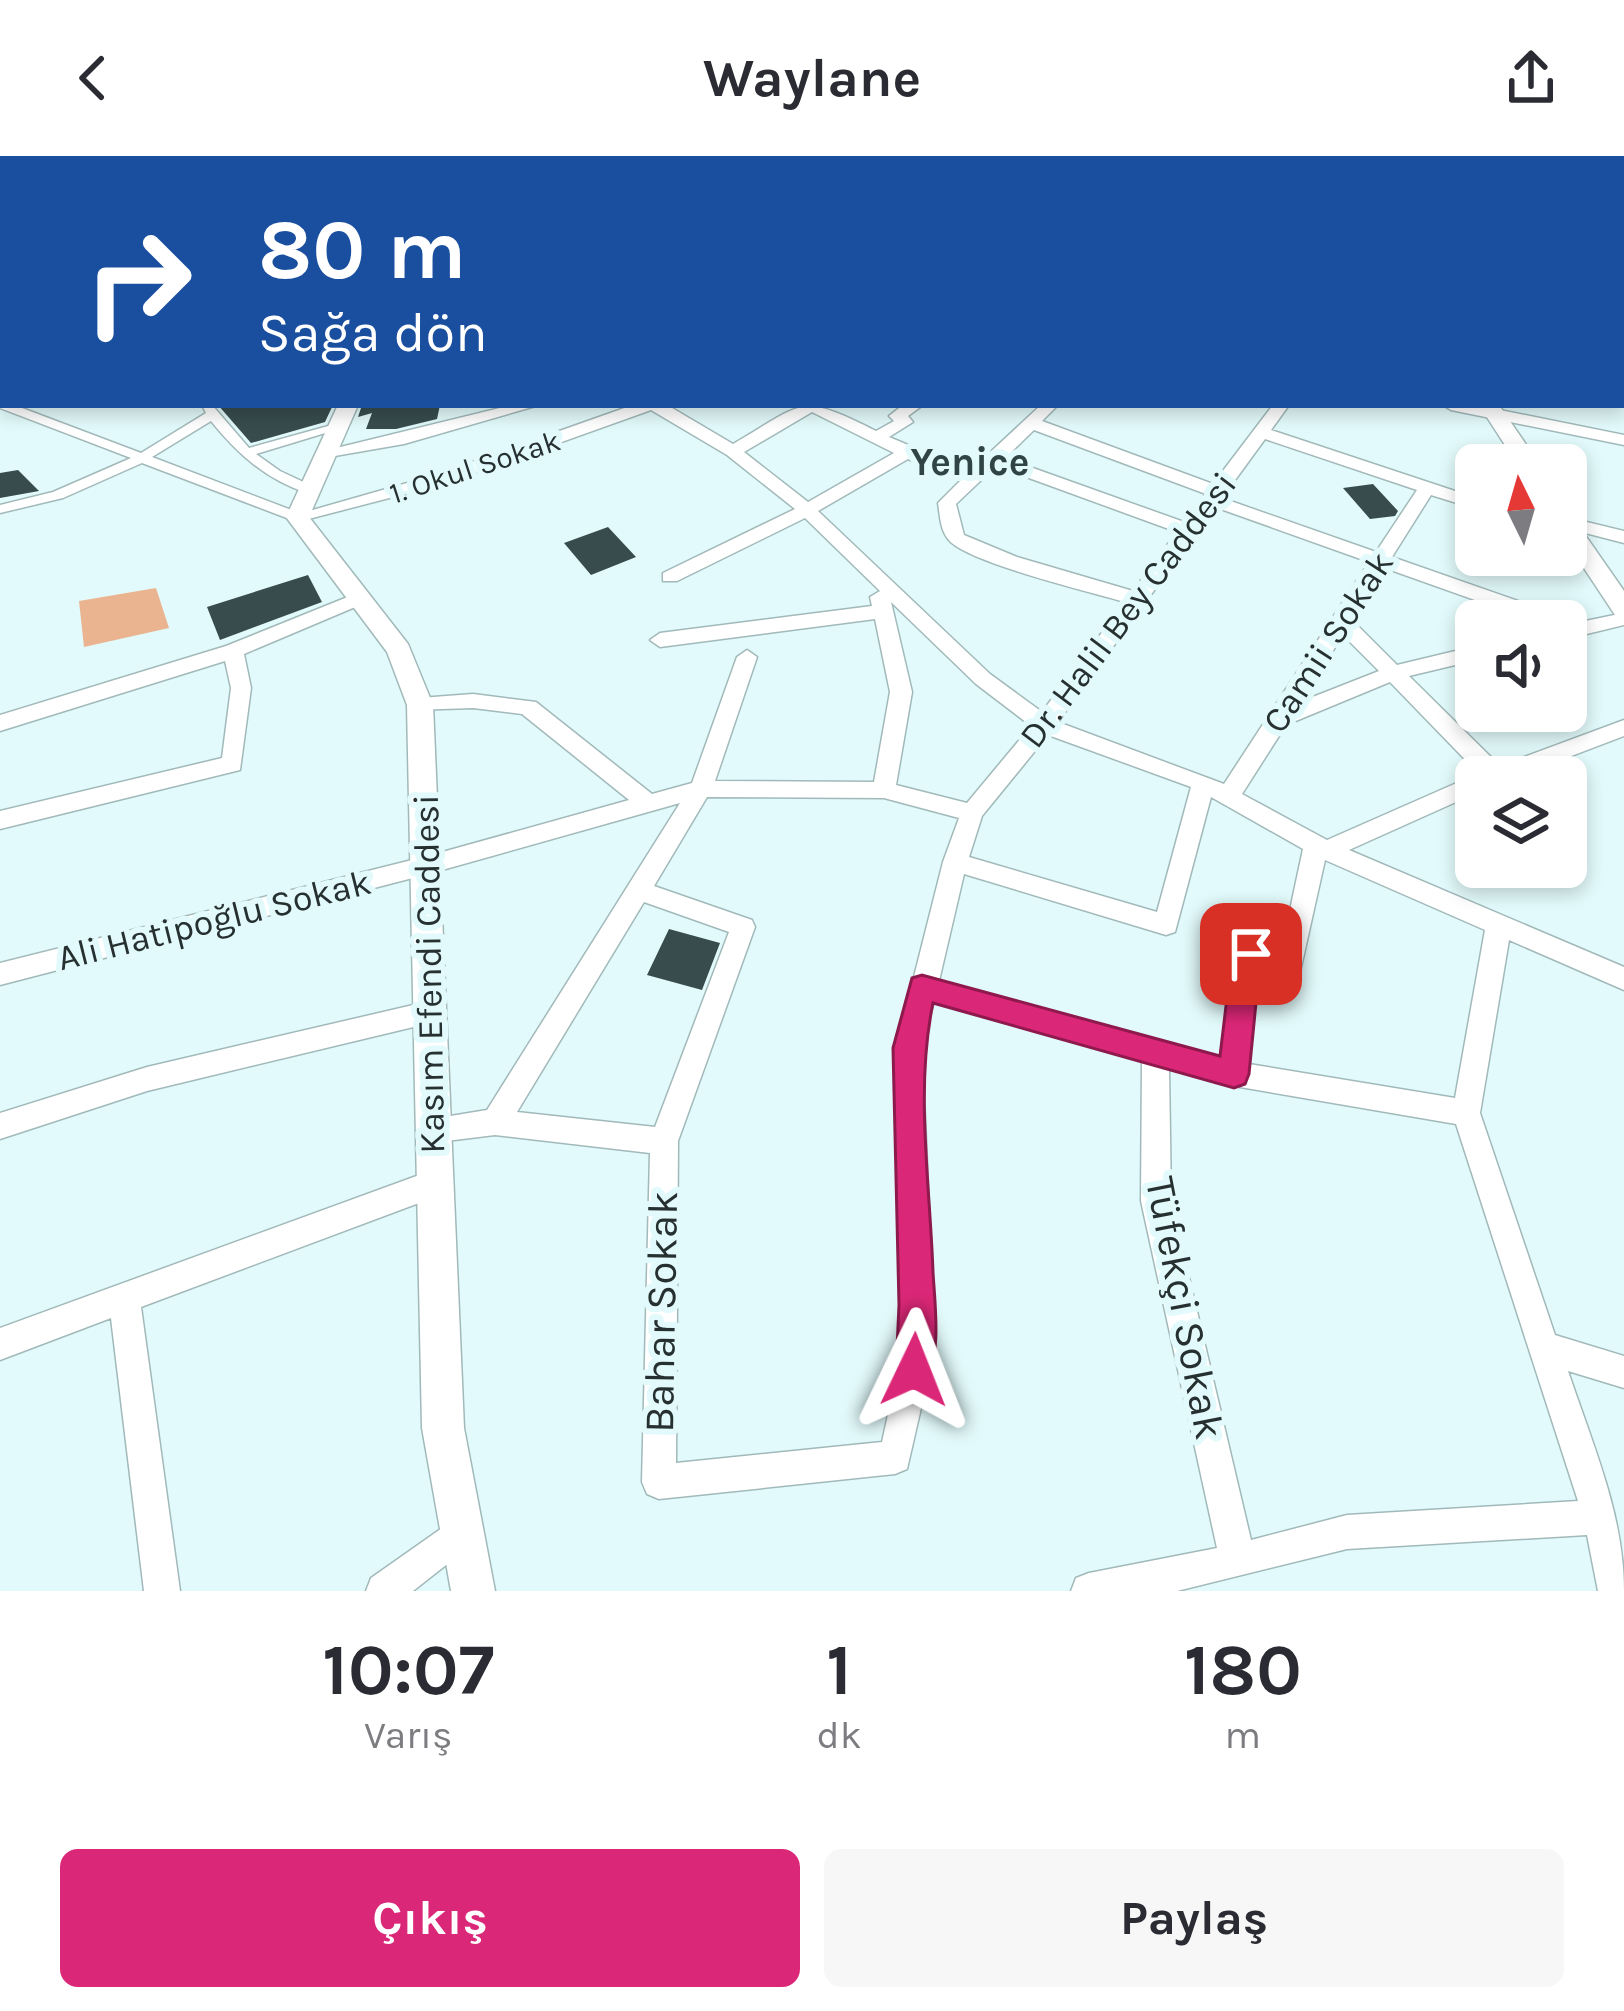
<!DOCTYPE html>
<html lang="tr">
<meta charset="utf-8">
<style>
body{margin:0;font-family:Karla,sans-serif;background:#f7f7f7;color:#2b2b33;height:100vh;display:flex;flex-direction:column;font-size:45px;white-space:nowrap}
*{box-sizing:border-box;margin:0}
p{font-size:39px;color:#7c7c81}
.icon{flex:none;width:66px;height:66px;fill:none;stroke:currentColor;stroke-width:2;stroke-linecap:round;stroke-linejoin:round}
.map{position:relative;height:1435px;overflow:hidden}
.details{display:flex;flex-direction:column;background:#fff;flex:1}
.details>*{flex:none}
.banner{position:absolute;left:0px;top:0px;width:1626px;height:252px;box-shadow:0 6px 18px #0003;background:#1a4fa0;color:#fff;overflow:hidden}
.needle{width:78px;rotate:355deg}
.controls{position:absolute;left:1455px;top:288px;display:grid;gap:24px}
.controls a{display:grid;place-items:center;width:132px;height:132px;border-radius:18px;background:#fff;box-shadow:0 6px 18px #0003;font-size:60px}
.pin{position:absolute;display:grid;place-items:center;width:102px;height:102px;color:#fff;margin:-51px;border-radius:24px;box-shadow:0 6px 18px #0006}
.me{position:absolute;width:132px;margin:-66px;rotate:2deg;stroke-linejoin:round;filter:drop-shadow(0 0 9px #0008)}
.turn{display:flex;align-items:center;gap:42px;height:252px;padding:0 60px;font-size:54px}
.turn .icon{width:156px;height:156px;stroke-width:2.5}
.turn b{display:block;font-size:84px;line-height:102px}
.eta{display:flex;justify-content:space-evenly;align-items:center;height:204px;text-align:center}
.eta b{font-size:72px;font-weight:700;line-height:84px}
.primary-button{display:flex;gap:24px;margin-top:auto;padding:24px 60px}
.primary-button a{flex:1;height:138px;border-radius:18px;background:#db2777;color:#fff;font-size:48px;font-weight:700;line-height:138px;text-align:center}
.primary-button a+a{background:#f7f7f7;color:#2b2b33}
header{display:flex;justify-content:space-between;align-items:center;height:156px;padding:0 60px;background:#fff;font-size:54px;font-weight:700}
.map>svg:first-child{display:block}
.green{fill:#ebb490}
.building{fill:#384c4d}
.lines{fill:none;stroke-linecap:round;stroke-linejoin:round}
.pedestrian-casing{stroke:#a2b9ba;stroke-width:3}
.minor-casing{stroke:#a2b9ba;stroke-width:3}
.tertiary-casing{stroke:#a2b9ba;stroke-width:3}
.secondary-casing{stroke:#a2b9ba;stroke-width:3}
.pedestrian{fill:#fff;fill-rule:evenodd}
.minor{fill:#fff;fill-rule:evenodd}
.tertiary{fill:#fff;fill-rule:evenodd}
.secondary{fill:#fff;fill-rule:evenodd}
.route{fill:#db2777;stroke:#8e194d;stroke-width:3}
.labels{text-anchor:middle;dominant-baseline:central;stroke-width:12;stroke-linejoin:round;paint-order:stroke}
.far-street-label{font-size:30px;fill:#273031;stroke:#e2fafb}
.street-label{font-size:36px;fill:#273031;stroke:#e2fafb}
.far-district-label{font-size:39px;font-weight:bold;fill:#304445;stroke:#e2fafb}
.near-street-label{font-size:42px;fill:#273031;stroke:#e2fafb}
</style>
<header><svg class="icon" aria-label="back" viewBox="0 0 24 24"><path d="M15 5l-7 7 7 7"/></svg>Waylane<svg class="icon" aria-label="share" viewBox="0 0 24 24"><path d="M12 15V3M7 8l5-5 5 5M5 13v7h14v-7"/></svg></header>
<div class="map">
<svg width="1624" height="1435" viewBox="0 0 1624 1435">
<rect width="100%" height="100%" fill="#e2fafb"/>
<path class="green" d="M 156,432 L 169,472 L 84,491 L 79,445 Z"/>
<path class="building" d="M 218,249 L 333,249 L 325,266 L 251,287 Z
M 362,249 L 375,250 L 440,249 L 437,263 L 396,273 L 366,273 L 372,257 L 358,261 Z
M 18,314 L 39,335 L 0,342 L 0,317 Z
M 1373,328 L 1398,355 L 1395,360 L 1370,363 L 1343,332 Z
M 608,371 L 636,401 L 591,419 L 564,387 Z
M 308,419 L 322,446 L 220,484 L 207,451 Z
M 669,773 L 720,787 L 702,834 L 647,819 Z"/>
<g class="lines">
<g class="pedestrian-casing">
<path id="pedestrian" d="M 3,31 L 3,38 L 0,39 L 0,32 Z
M 0,150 L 3,150 L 3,156 L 0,156 Z
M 0,199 L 3,199 L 3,207 L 0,207 Z
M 0,244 L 3,249 L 14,249 L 141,297 L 206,257 L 202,249 L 212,249 L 249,292 L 339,267 L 345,271 L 256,298 L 280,315 L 312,330 L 314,333 L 307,337 C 265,323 238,298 211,265 L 152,301 L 302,358 L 302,364 L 292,364 L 142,307 L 63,342 L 0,357 L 0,349 L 53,336 L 131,302 L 0,252 Z"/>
</g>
<g class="minor-casing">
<path id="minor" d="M 240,0 L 254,0 L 256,3 L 242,3 Z
M 554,0 L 566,0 L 566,3 L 554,3 Z
M 834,0 L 850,0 L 853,3 L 837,3 Z
M 1021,0 L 1033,0 L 1034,3 L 1022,3 Z
M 1148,0 L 1160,0 L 1162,3 L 1150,3 Z
M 1530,0 L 1542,0 L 1543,3 L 1531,3 Z
M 0,67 L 3,67 L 3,75 L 0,75 Z
M 0,127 L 3,127 L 3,135 L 0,135 Z
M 1623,146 L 1624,146 L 1624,155 L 1623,155 Z
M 1623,193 L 1624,193 L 1624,203 L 1623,203 Z
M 3,235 L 3,245 L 0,246 L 0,236 Z
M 512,249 L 539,249 L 404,288 L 329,301 L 320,296 Z
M 633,249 L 667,249 L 733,288 C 805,246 798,236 876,275 L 894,265 L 889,260 L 903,249 L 923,249 L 908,260 L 913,266 L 889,281 L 970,315 L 1041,249 L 1058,249 L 1042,265 L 1213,328 L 1273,249 L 1289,249 L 1271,274 L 1476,342 L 1476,353 L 1431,339 L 1392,401 L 1561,460 L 1564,465 L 1534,465 L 1385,412 L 1352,464 L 1397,509 L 1476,490 L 1476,504 L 1409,520 L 1500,610 L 1624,564 L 1624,580 L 1516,621 L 1482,621 L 1390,526 L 1286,569 L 1242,638 L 1327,684 L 1468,622 L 1480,621 L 1476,621 L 1476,637 L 1349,694 L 1624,811 L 1624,834 L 1509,784 L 1480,957 L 1555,1179 L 1624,1200 L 1624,1232 L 1568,1215 C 1592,1287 1624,1358 1624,1435 L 1598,1435 L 1587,1379 L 1347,1393 L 1177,1435 L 1071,1435 L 1076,1422 L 1089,1417 L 1217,1392 L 1141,1045 L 1142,904 L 934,845 L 922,892 L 933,1149 L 930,1213 L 907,1313 L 895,1318 L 659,1343 L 647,1338 L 642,1326 L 650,997 L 495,979 L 430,987 L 420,983 L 416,974 L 420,965 L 487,954 L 680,647 L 428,718 L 0,829 L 0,807 L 428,700 L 629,644 L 522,558 L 473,552 L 412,554 L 409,549 L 412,544 L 420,542 L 473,538 L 536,546 L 652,638 L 692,627 L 737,501 L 747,494 L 757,501 L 715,625 L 874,626 L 890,536 L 875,463 L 660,491 L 650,484 L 660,477 L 872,450 L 870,441 L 880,435 L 805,362 L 677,425 L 663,425 L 663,417 L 795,353 L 727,299 L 651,254 L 447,327 L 297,366 L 288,361 L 435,319 ZM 812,256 L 894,297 L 808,346 L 744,296 ZM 1034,274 L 1206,338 L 1184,366 L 1005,302 ZM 1265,283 L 1417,334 L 1376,396 L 1222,342 ZM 908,303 L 961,324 L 938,347 C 940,359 940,373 948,383 C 965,406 1091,436 1125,446 L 1042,556 L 990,518 L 818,355 ZM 996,310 L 1177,376 L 1133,435 L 1017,401 L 964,379 L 956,348 ZM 1215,351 L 1369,406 L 1224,628 L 1058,566 ZM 891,446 L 976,528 L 1031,570 L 967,647 L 896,629 L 912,536 ZM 1343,479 L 1379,515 L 1300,546 ZM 1048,579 L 1191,631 L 1157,756 L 969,701 L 982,660 ZM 707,641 L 884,642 L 959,662 L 943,706 L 896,892 L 901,1149 L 898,1213 L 882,1286 L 676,1307 L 678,985 L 755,771 L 752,764 L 654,730 ZM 1211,641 L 1303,693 L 1281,796 L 1247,789 L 1238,793 L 1234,800 L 1222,903 L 939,825 L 964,718 L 1166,779 L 1175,776 ZM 1325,704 L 1485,774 L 1455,942 L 1249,908 L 1258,813 L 1291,819 L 1300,816 ZM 644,746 L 729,776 L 655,971 L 517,956 ZM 1169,912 L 1234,930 L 1456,968 L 1578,1345 L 1347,1359 L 1251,1384 L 1171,1045 Z
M 1443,249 L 1475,249 L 1624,279 L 1624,289 L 1451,254 Z
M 1566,361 L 1624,375 L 1624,387 L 1566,372 Z
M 360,436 L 367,438 L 367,446 L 244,498 L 251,532 L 240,614 L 0,673 L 0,655 L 222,602 L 231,532 L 225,505 L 0,575 L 0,559 L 226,490 Z
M 1624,457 L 1624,469 L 1566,483 L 1566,469 Z
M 426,846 L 435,849 L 439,857 L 435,865 L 426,868 L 147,935 L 0,983 L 0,957 L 147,911 Z
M 433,1014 L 443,1018 L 448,1028 L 443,1038 L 141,1151 L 180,1435 L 144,1435 L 111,1162 L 0,1204 L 0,1172 Z
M 462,1358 L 474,1363 L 479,1375 L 474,1387 L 413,1435 L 366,1435 L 371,1422 Z"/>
</g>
<g class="tertiary-casing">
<path id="tertiary" d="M 1309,0 L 1327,0 L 1329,3 L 1311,3 Z
M 338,249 L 358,249 L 309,361 L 408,488 L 433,549 L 464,1272 L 495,1435 L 451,1435 L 422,1272 L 407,549 L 387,496 L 286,361 Z
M 1479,249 L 1499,249 L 1540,309 L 1518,309 Z
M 1566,361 L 1574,363 L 1624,435 L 1624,461 L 1615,459 L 1566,385 Z"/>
</g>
<g class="secondary-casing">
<path id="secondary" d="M 1552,0 L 1597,0 L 1599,3 L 1554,3 Z
M 1624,0 L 1624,12 L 1623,12 L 1623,3 L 1616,3 Z
M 0,13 L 3,14 L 3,28 L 0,27 Z"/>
</g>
<use href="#pedestrian" class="pedestrian"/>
<use href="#minor" class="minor"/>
<use href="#tertiary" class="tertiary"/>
<use href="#secondary" class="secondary"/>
</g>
<path class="route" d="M 1251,786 L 1261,789 L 1265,798 L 1260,806 L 1249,918 L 1245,928 L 1234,932 L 933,847 C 915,933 930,1028 933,1116 C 935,1150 941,1194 927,1226 L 914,1232 L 901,1226 L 896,1214 L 899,1149 L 893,892 L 912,822 L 922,819 L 1220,900 L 1232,800 L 1236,791 Z"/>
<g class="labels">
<g class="far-street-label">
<text transform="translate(475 311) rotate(-18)">1. Okul Sokak</text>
</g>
<g class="street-label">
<text transform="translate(1128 454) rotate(-53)">Dr. Halil Bey Caddesi</text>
<text transform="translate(1328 486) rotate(-57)">Camii Sokak</text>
<text transform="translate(214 764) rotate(-14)">Ali Hatipoğlu Sokak</text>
<text transform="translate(429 818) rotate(-91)">Kasım Efendi Caddesi</text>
</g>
<g class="far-district-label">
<text x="970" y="306">Yenice</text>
</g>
<g class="near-street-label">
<text transform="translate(1185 1152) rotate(79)">Tüfekçi Sokak</text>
<text transform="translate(661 1156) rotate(-89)">Bahar Sokak</text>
</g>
</g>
</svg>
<div class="controls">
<a><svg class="needle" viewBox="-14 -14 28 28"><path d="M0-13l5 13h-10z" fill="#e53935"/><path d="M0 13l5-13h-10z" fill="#7c7c81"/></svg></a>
<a><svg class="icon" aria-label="sound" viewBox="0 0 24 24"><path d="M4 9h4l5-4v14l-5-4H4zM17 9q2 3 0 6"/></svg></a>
<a><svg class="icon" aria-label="layers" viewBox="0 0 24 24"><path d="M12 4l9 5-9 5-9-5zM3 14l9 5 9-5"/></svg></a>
</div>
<div class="pin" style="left:1251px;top:798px;background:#d93025"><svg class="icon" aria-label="arrive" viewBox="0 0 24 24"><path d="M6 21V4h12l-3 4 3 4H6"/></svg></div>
<svg class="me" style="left:914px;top:1214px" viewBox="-20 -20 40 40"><path d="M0-17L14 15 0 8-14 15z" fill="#db2777" stroke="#fff" stroke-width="4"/></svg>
<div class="banner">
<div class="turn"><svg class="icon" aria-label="right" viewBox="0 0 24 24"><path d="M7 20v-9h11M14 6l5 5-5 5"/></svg><div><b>80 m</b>Sağa dön</div></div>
</div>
</div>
<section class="details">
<div class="eta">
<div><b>10:07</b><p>Varış</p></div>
<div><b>1</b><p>dk</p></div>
<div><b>180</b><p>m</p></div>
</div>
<div class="primary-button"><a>Çıkış</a><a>Paylaş</a></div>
</section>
